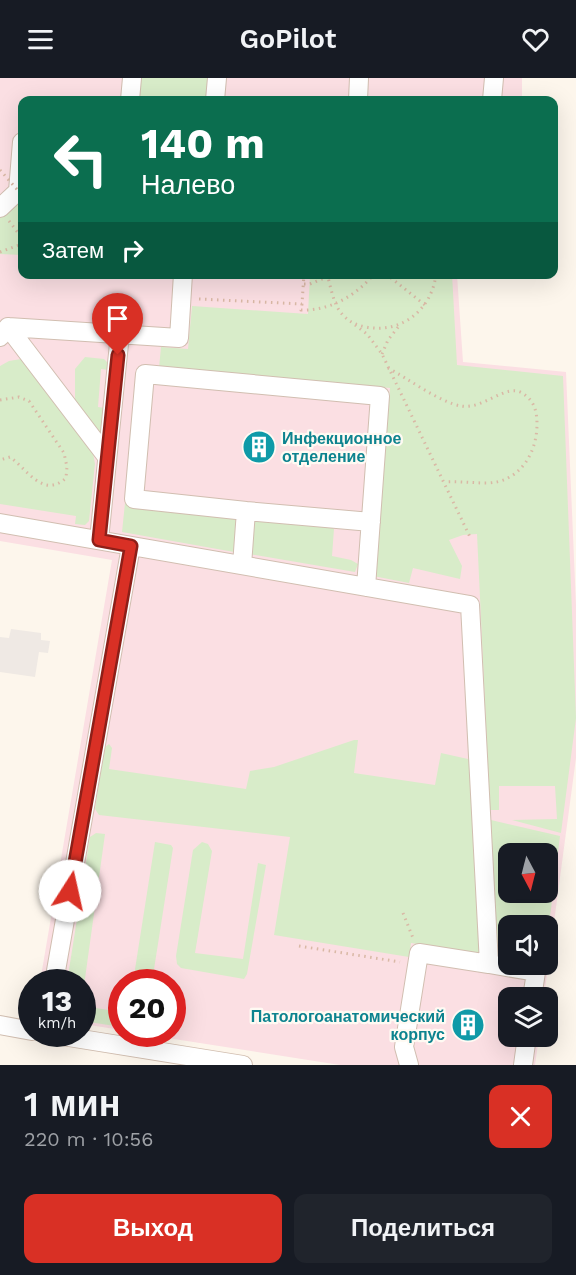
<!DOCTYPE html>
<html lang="ru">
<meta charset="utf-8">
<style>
body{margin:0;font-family:"Work Sans",sans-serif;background:#20242c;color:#f1f3f6;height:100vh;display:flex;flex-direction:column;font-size:22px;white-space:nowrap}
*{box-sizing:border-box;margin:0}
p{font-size:20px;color:#9ea1a6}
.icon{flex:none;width:33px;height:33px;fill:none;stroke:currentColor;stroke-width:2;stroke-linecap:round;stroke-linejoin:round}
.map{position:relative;height:987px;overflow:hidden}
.side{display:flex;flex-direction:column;background:#171b24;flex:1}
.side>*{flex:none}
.guide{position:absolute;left:18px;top:18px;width:540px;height:183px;border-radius:12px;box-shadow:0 6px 24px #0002;background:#0b6e4f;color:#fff;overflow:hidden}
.needle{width:39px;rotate:173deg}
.tools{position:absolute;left:498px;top:765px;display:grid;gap:12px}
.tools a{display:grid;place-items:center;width:60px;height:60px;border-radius:12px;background:#171b24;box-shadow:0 6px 24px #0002;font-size:30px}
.speed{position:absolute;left:18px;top:891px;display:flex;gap:12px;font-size:30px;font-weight:700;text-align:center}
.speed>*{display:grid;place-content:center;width:78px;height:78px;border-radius:50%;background:#171b24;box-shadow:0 6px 24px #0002;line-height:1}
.speed small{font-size:15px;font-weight:400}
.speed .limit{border:9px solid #d22;background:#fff;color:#111}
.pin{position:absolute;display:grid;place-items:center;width:51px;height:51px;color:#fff;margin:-62px -26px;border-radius:50% 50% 50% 0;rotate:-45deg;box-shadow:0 0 6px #0007}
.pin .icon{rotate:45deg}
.me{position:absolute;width:66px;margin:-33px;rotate:10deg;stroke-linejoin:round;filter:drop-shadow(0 0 4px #0008)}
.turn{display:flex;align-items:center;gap:21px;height:126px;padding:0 24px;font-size:27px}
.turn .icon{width:78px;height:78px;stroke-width:2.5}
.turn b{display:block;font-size:42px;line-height:51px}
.then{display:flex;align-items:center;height:57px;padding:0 24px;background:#0003;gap:12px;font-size:22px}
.round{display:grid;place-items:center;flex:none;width:63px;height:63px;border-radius:12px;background:#20242c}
.headline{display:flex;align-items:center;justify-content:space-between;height:102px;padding:0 24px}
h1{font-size:36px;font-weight:600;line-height:45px}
.button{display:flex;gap:12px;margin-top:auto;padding:12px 24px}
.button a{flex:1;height:69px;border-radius:12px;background:#d93025;color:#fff;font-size:24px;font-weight:600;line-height:69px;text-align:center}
.button a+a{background:#20242c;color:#f1f3f6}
header{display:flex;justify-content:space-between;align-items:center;height:78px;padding:0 24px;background:#171b24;font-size:27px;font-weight:600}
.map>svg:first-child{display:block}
.industrial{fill:#efe9e4}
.medical{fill:#fbdfe3;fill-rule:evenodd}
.green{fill:#d8ecc9;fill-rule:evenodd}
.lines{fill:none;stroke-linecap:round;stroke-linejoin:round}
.minor-casing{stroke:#d1beb0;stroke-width:20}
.path{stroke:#d9b8a5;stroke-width:3;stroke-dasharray:1.5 4.5;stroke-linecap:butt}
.minor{stroke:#fff;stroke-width:18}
.path-bridge{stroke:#d9b8a5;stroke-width:3;stroke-dasharray:1.5 4.5;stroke-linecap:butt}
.route-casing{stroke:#8d1f18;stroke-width:15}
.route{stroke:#d93025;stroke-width:10}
.labels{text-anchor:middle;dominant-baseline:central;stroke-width:4.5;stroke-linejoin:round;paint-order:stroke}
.culture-label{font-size:16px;font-weight:bold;fill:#0d838f;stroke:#fffaf3;text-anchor:start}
</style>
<header><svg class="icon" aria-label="menu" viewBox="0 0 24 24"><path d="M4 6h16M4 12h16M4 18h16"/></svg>GoPilot<svg class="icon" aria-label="heart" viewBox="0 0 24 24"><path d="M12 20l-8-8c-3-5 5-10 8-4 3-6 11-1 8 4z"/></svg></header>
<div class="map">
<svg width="576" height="987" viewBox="0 0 576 987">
<rect width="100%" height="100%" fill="#fdf6ec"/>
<path class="industrial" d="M 11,551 L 41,555 L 41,562 L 50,563 L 48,575 L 39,574 L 35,599 L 0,594 L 0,559 L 9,560 Z"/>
<path class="medical" d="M 0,0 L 522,0 L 522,22 L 22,22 L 22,196 L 457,197 L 463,284 L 566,294 L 576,527 L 576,680 L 544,919 L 508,920 L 508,958 L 539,959 L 535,987 L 340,987 L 142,956 L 172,956 L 172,904 L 122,904 L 121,952 L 83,946 L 82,904 L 40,904 L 112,482 L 0,463 ZM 508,776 L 548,776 L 548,814 L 508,814 ZM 508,848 L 548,848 L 548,886 L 508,886 Z"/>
<path class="green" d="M 139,0 L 213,0 L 210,22 L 137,22 Z
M 22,118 L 22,177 L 0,176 L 0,140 Z
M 452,196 L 457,287 L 563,298 L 576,640 L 561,755 L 512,742 L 557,741 L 555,708 L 499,708 L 499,732 L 490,732 L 477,456 L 463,457 L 449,462 L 462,488 L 460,501 L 413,490 L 409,505 L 373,498 L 390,310 L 159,290 L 161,269 L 188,271 L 192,228 L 308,236 L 310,197 Z
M 85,279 L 104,281 L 109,286 L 109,292 L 101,291 L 98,329 L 105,330 L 103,355 L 100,357 L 75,325 L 75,291 Z
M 21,281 L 93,375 L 95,386 L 89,443 L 85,447 L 75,446 L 76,438 L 0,426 L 0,288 L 9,283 Z
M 125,425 L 231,437 L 237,444 L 234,474 L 122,454 Z
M 259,440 L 327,446 L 334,451 L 332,478 L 351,482 L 358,486 L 355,494 L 249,476 L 251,446 Z
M 354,662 L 358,662 L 354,695 L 435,707 L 441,675 L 468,681 L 473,687 L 482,870 L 479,876 L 411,865 L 409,879 L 274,857 L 290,759 L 99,737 L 95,731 L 105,669 L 109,666 L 112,670 L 109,691 L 246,711 L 250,693 L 274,689 Z
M 491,742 L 560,758 L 548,855 L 548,848 L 508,848 L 508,881 L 500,879 L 495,873 ZM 508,776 L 548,776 L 548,814 L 508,814 Z
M 96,755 L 105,756 L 83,915 L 82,904 L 67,904 L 90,759 Z
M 155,764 L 171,767 L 173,770 L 152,904 L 133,904 Z
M 202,764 L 208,766 L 212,773 L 195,875 L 243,881 L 258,785 L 266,787 L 247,896 L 244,901 L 181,890 L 177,886 L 176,878 L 193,772 Z
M 83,928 L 121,934 L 121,949 L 83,943 Z"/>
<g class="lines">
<g class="minor-casing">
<path id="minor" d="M 130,22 L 132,0
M 215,22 L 217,0
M 358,22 L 359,0
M 492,22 L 494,0
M 0,130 L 18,113 L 22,64
M 8,249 L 107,379
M 0,259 L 8,249 L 179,260 L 183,196
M 246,433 L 371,444
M 0,445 L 470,527 L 489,886 L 419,875 L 404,969 L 409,987
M 99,462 L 120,256
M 242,487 L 246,433 L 134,421 L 145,296 L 380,318 L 366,509
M 489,886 L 536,894 L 532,920
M 54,904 L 131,468
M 0,947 L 32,953
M 50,956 L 243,987
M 523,987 L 527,958"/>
</g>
<path class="path" d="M 9,143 L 22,160
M 0,174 L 22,166
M 327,196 C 331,209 333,226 342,236 C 349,244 356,247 366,249 C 401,256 432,232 436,196
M 386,196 L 425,227
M 304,206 L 310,206 L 334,196
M 199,221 L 302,226 L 304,196
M 302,226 L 301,232 C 329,233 356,218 374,196
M 355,247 L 367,256 L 382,276 L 471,461
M 382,276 L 388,262 L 399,248
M 388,290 C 407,300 441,325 461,328 C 483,332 506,305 522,315 C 534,322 537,333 537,346 C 537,376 519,405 486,405 C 472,405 459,403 445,404
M 0,322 L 19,319 L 29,323 L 64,375 L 67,389 L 66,400 C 43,421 27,391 10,379 L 0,382
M 403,835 L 413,860
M 299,868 L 400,884"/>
<use href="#minor" class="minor"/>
<path class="path-bridge" d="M 0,92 L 22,117"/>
</g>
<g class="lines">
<g class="route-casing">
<path id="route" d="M 70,813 L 131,468 L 99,462 L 118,277"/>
</g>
<use href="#route" class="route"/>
</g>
<defs>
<g id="building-disc" transform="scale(1.725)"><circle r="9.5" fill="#0f9aa8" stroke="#fffaf3"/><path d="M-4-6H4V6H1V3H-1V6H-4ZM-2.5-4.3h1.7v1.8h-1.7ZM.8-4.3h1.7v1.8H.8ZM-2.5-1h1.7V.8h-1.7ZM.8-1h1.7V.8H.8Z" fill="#fff"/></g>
</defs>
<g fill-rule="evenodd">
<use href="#building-disc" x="259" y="369"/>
<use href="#building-disc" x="468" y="947"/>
</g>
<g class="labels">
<g class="culture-label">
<text x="282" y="360">Инфекционное<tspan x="282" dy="18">отделение</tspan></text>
<text x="445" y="938" text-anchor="end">Патологоанатомический<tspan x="445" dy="18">корпус</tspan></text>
</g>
</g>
</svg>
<div class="tools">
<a><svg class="needle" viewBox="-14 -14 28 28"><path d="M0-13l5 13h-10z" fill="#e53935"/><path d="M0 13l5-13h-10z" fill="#9ea1a6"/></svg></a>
<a><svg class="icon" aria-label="sound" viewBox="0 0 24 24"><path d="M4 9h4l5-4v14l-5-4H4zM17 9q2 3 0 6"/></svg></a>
<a><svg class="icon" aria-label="layers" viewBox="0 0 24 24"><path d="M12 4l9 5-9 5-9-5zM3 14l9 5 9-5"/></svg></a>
</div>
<div class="speed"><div>13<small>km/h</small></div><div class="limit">20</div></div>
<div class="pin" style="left:118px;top:277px;background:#d93025"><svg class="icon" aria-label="arrive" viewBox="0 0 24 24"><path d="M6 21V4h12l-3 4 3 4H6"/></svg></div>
<svg class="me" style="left:70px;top:813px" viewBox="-20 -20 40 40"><circle r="19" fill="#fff"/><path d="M0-13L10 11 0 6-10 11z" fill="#d93025"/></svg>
<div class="guide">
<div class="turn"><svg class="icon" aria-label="left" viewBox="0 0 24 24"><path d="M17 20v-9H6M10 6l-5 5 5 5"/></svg><div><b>140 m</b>Налево</div></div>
<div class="then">Затем<svg class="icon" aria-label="right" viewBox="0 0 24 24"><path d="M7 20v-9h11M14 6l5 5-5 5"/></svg></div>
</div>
</div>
<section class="side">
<div class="headline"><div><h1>1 мин</h1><p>220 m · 10:56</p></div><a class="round" style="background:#d93025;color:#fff"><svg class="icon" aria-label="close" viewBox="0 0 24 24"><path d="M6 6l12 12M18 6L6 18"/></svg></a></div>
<div class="button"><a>Выход</a><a>Поделиться</a></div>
</section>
